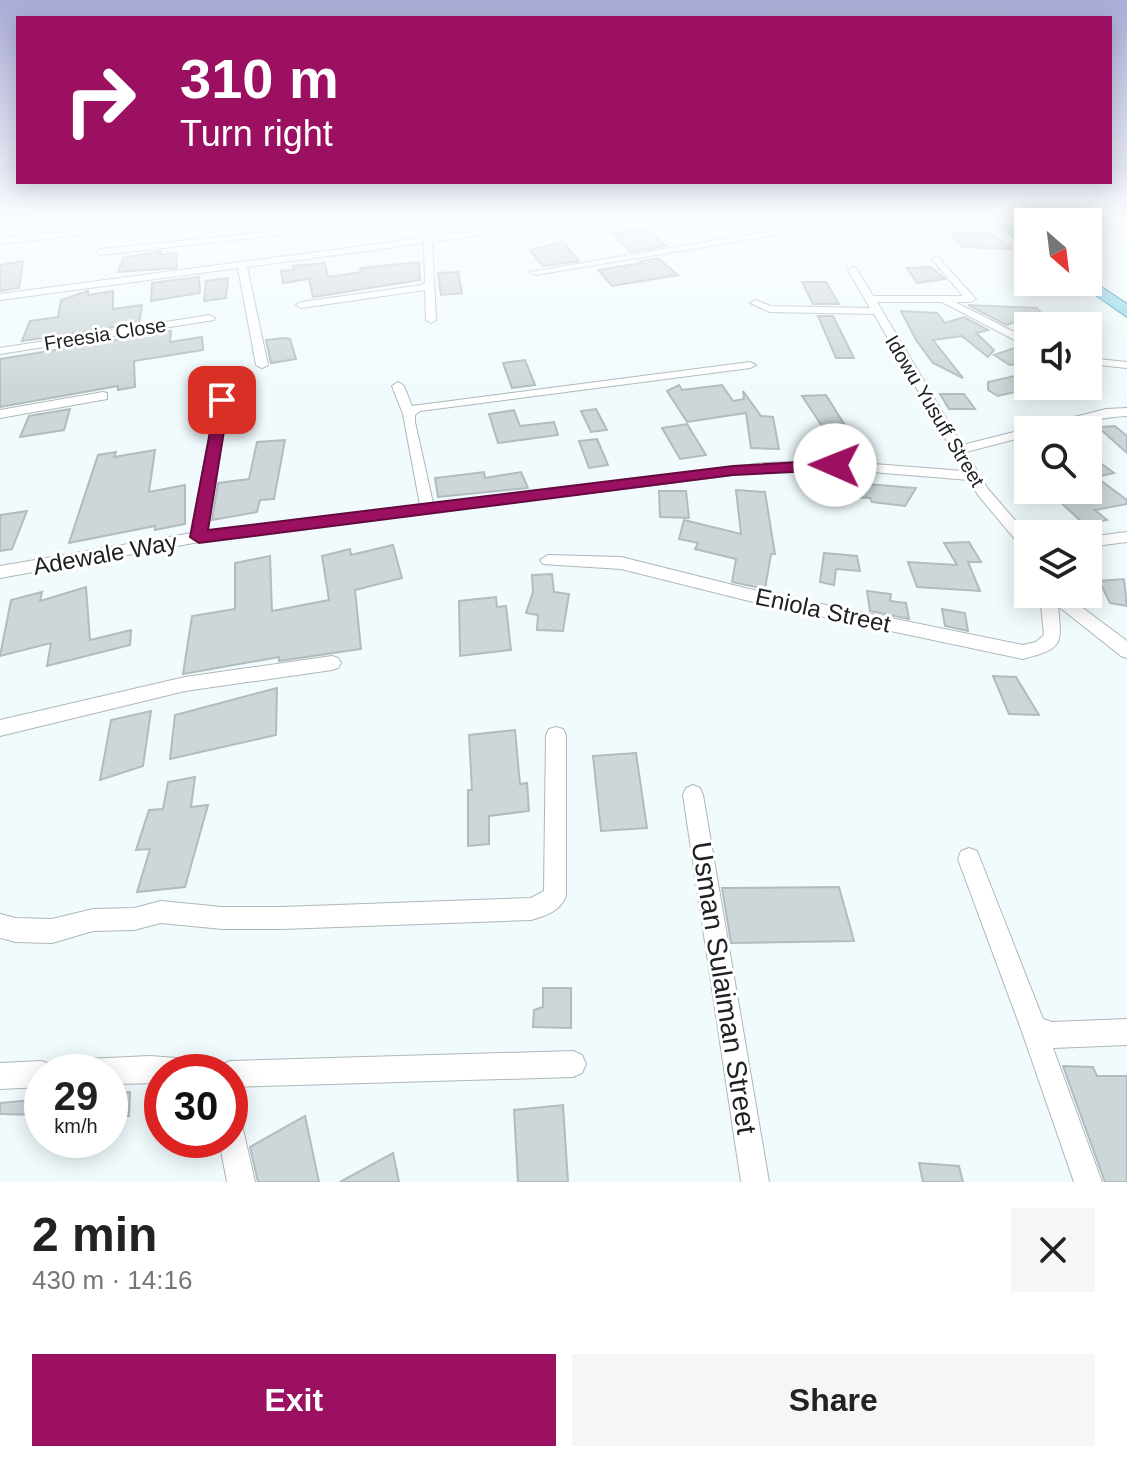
<!DOCTYPE html>
<meta charset="utf-8">
<style>
body{margin:0;font-family:Arial,sans-serif;background:#f6f6f6;color:#222;height:100vh;display:flex;flex-direction:column;font-size:30px;white-space:nowrap}
*{box-sizing:border-box;margin:0}
p{font-size:26px;color:#767676}
.icon{flex:none;width:44px;height:44px;fill:none;stroke:currentColor;stroke-width:2;stroke-linecap:round;stroke-linejoin:round}
.map{position:relative;height:1182px;overflow:hidden}
.drawer{display:flex;flex-direction:column;background:#fff;flex:1}
.drawer>*{flex:none}
.guide{position:absolute;left:16px;top:16px;width:1096px;height:168px;border-radius:0px;box-shadow:0 4px 20px #0003;background:#9b1060;color:#fff;overflow:hidden}
.needle{width:52px;rotate:152deg}
.buttons{position:absolute;left:1014px;top:208px;display:grid;gap:16px}
.buttons a{display:grid;place-items:center;width:88px;height:88px;border-radius:0px;background:#fff;box-shadow:0 4px 20px #0003;font-size:40px}
.speed{position:absolute;left:24px;top:1054px;display:flex;gap:16px;font-size:40px;font-weight:700;text-align:center}
.speed>*{display:grid;place-content:center;width:104px;height:104px;border-radius:50%;background:#fff;box-shadow:0 4px 20px #0003;line-height:1}
.speed small{font-size:20px;font-weight:400}
.speed .limit{border:12px solid #d22;background:#fff;color:#111}
.pin{position:absolute;display:grid;place-items:center;width:68px;height:68px;color:#fff;margin:-34px;border-radius:16px;box-shadow:0 4px 12px #0006}
.me{position:absolute;width:88px;margin:-44px;rotate:271deg;stroke-linejoin:round;filter:drop-shadow(0 0 6px #0008)}
.turn{display:flex;align-items:center;gap:28px;height:168px;padding:0 32px;font-size:36px}
.turn .icon{width:104px;height:104px;stroke-width:2.5}
.turn b{display:block;font-size:56px;line-height:68px}
.round{display:grid;place-items:center;flex:none;width:84px;height:84px;border-radius:0px;background:#f6f6f6}
.headline{display:flex;align-items:center;justify-content:space-between;height:136px;padding:0 32px}
h1{font-size:48px;font-weight:800;line-height:60px}
.cta{display:flex;gap:16px;margin-top:auto;padding:16px 32px}
.cta a{flex:1;height:92px;border-radius:0px;background:#9b1060;color:#fff;font-size:32px;font-weight:800;line-height:92px;text-align:center}
.cta a+a{background:#f6f6f6;color:#222}
.map>svg:first-child{display:block}
.building{fill:#cdd6d9;stroke:#b2bbbe;stroke-width:2}
.lines{fill:none;stroke-linecap:round;stroke-linejoin:round}
.minor-casing{stroke:#aeb7ba;stroke-width:2}
.tertiary-casing{stroke:#aeb7ba;stroke-width:2}
.primary-casing{stroke:#258299;stroke-width:2}
.minor{fill:#fff;fill-rule:evenodd}
.tertiary{fill:#fff;fill-rule:evenodd}
.primary{fill:#7fd4e8;fill-rule:evenodd}
.route{fill:#9b1060;stroke:#650a3e;stroke-width:2}
.labels{text-anchor:middle;dominant-baseline:central;stroke-width:6;stroke-linejoin:round;paint-order:stroke}
.far-street-label{font-size:20px;fill:#1d2122;stroke:#fff}
.street-label{font-size:24px;fill:#1d2122;stroke:#fff}
.near-street-label{font-size:28px;fill:#1d2122;stroke:#fff}
</style>
<div class="map">
<svg width="1127" height="1182" viewBox="0 0 1127 1182">
<rect width="100%" height="100%" fill="#f1fbfe"/>
<path class="building" d="M 645,228 L 666,246 L 630,252 L 613,233 Z
M 991,233 L 1012,249 L 962,247 L 951,234 Z
M 563,242 L 579,261 L 543,266 L 530,250 Z
M 161,251 L 159,255 L 176,253 L 177,268 L 118,272 L 123,258 Z
M 658,258 L 678,275 L 612,286 L 598,270 L 643,263 L 640,261 Z
M 23,261 L 19,288 L 0,291 L 0,265 Z
M 419,262 L 420,280 L 313,297 L 309,279 L 283,283 L 281,271 L 294,270 L 293,266 L 325,263 L 328,277 L 362,272 L 360,268 Z
M 931,267 L 945,279 L 917,283 L 907,268 Z
M 458,272 L 462,293 L 441,295 L 438,273 Z
M 199,277 L 200,293 L 151,301 L 152,283 Z
M 228,278 L 226,298 L 204,301 L 206,281 Z
M 802,282 L 826,282 L 839,304 L 813,304 Z
M 88,291 L 88,295 L 113,291 L 113,309 L 142,305 L 139,323 L 22,341 L 30,321 L 58,317 L 61,300 Z
M 968,305 L 1037,308 L 1048,322 L 1028,321 L 1028,334 L 1016,322 L 1006,325 Z
M 901,311 L 937,313 L 945,323 L 964,317 L 988,330 L 976,333 L 994,350 L 988,357 L 962,336 L 933,340 L 963,378 L 933,363 L 916,340 Z
M 818,316 L 833,316 L 854,358 L 836,358 Z
M 171,331 L 170,342 L 202,337 L 203,350 L 134,361 L 135,387 L 118,390 L 118,386 L 0,407 L 0,359 Z
M 283,338 L 290,339 L 296,359 L 271,363 L 266,340 Z
M 1020,346 L 1028,349 L 1028,363 L 1010,365 L 994,355 Z
M 525,360 L 535,385 L 512,388 L 503,363 Z
M 1028,373 L 1028,389 L 998,396 L 988,390 L 988,382 Z
M 679,385 L 682,390 L 722,385 L 733,401 L 744,399 L 743,391 L 761,416 L 773,417 L 779,449 L 751,448 L 746,413 L 687,422 L 667,391 Z
M 940,394 L 964,394 L 975,409 L 949,409 Z
M 826,395 L 844,424 L 822,426 L 802,396 Z
M 70,409 L 64,430 L 20,437 L 29,416 Z
M 596,409 L 607,430 L 591,432 L 581,411 Z
M 514,410 L 520,426 L 554,422 L 558,435 L 498,443 L 489,414 Z
M 687,424 L 706,455 L 680,459 L 662,428 Z
M 1115,426 L 1127,436 L 1127,453 L 1098,427 Z
M 597,439 L 608,465 L 589,468 L 579,441 Z
M 285,440 L 274,499 L 260,500 L 257,512 L 212,520 L 218,483 L 249,479 L 257,442 Z
M 830,447 L 833,458 L 804,459 L 800,448 Z
M 155,450 L 149,492 L 185,485 L 185,524 L 155,530 L 155,526 L 69,543 L 98,455 L 116,452 L 114,457 Z
M 1088,454 L 1114,473 L 1096,477 L 1127,500 L 1127,504 L 1095,510 L 1107,520 L 1085,525 L 1057,499 L 1088,490 Z
M 484,472 L 485,478 L 521,472 L 528,488 L 438,497 L 435,478 Z
M 834,481 L 855,483 L 916,488 L 905,506 L 872,502 L 870,498 L 838,496 Z
M 736,490 L 765,492 L 775,554 L 771,554 L 765,589 L 732,582 L 736,559 L 695,549 L 698,543 L 679,539 L 684,520 L 741,534 Z
M 659,491 L 686,491 L 689,518 L 660,517 Z
M 27,511 L 12,549 L 0,551 L 0,515 Z
M 969,542 L 981,562 L 968,562 L 980,591 L 917,587 L 908,562 L 957,565 L 944,543 Z
M 393,545 L 402,578 L 355,590 L 361,649 L 279,661 L 279,657 L 183,674 L 192,616 L 235,609 L 235,563 L 270,556 L 272,611 L 329,600 L 322,556 L 350,549 L 351,555 Z
M 824,553 L 857,556 L 860,571 L 836,569 L 834,585 L 820,582 Z
M 552,574 L 554,592 L 569,594 L 563,631 L 537,630 L 538,615 L 526,613 L 533,592 L 532,575 Z
M 1124,579 L 1127,606 L 1110,603 L 1099,581 Z
M 86,587 L 90,640 L 131,630 L 130,645 L 47,666 L 51,643 L 0,656 L 11,600 L 42,592 L 40,601 Z
M 867,591 L 891,594 L 890,601 L 906,603 L 909,619 L 870,611 Z
M 496,597 L 497,607 L 506,606 L 511,650 L 460,656 L 459,601 Z
M 942,609 L 965,613 L 968,631 L 945,626 Z
M 993,676 L 1016,677 L 1039,715 L 1009,714 Z
M 277,688 L 276,735 L 170,759 L 175,715 Z
M 151,711 L 143,766 L 100,780 L 111,720 Z
M 515,730 L 520,784 L 527,783 L 529,811 L 489,816 L 489,844 L 468,846 L 468,790 L 472,790 L 469,735 Z
M 636,753 L 647,828 L 601,831 L 593,756 Z
M 195,777 L 191,807 L 208,805 L 185,887 L 137,892 L 150,849 L 136,850 L 149,810 L 163,809 L 168,782 Z
M 839,887 L 854,941 L 731,943 L 722,888 Z
M 543,988 L 571,988 L 571,1028 L 533,1027 L 534,1010 L 543,1007 Z
M 1063,1066 L 1093,1067 L 1097,1076 L 1127,1076 L 1127,1182 L 1105,1182 Z
M 130,1092 L 129,1116 L 110,1116 L 110,1094 Z
M 42,1099 L 42,1115 L 0,1114 L 0,1103 Z
M 563,1105 L 568,1182 L 518,1182 L 514,1110 Z
M 305,1116 L 319,1182 L 258,1182 L 250,1147 Z
M 393,1153 L 399,1182 L 340,1182 Z
M 919,1163 L 959,1166 L 963,1182 L 923,1182 Z"/>
<g class="lines">
<g class="minor-casing">
<path id="minor" d="M 376,221 L 404,221 L 101,255 L 97,252 L 101,249 Z
M 550,221 L 573,221 L 432,242 L 436,320 L 431,323 L 426,320 L 425,290 L 301,308 L 296,305 L 301,302 L 422,285 L 425,282 L 424,243 L 247,267 L 268,365 L 262,368 L 256,365 L 238,268 L 0,300 L 0,294 Z
M 808,221 L 819,221 L 800,231 L 535,275 L 530,272 L 798,226 Z
M 937,256 L 976,299 L 971,302 L 955,302 L 1028,339 L 1028,346 L 1024,345 L 942,302 L 877,302 L 962,445 L 1106,409 L 1127,408 L 1127,416 C 1093,417 1062,430 1028,430 L 1028,436 L 966,452 L 988,489 L 1028,535 L 1028,550 L 1023,549 L 978,495 L 969,480 L 835,469 L 764,471 L 199,542 L 0,578 L 0,566 L 192,533 L 216,400 L 222,396 L 228,400 L 207,531 L 420,505 L 403,414 L 392,386 L 398,382 L 404,386 L 412,406 L 750,362 L 756,365 L 750,368 L 420,411 L 415,415 L 415,422 L 433,503 L 764,463 L 835,461 L 964,471 L 874,314 L 770,312 L 750,303 L 755,300 L 771,306 L 870,308 L 848,270 L 853,267 L 856,268 L 873,296 L 963,296 L 932,259 Z
M 210,315 L 215,318 L 214,320 L 0,354 L 0,348 Z
M 1088,358 L 1127,362 L 1127,368 L 1088,364 Z
M 103,392 L 107,393 L 107,399 L 0,418 L 0,410 Z
M 1127,532 L 1127,542 L 1088,547 L 1088,537 Z
M 548,555 L 621,557 L 749,589 L 1023,645 L 1036,642 L 1044,635 L 1040,594 L 1064,594 L 1127,641 L 1127,658 L 1121,656 L 1058,606 C 1062,646 1063,648 1023,659 L 749,601 L 621,569 L 543,564 L 540,560 Z
M 332,656 L 338,658 L 341,663 L 338,668 L 332,670 L 185,691 L 0,736 L 0,720 L 185,677 Z
M 556,727 L 563,729 L 566,735 L 566,896 C 559,912 547,915 531,920 L 282,929 L 222,929 L 161,923 L 134,930 L 93,931 L 52,943 L 16,942 L 0,938 L 0,914 L 16,918 L 52,919 L 93,909 L 134,908 L 161,901 L 222,907 L 282,907 L 531,898 L 544,891 L 546,735 L 549,729 Z
M 693,785 L 700,788 L 703,795 L 769,1182 L 741,1182 L 683,795 L 686,788 Z
M 969,848 L 977,851 L 1043,1019 L 1052,1022 L 1127,1019 L 1127,1045 L 1053,1048 L 1102,1182 L 1074,1182 L 1021,1029 L 958,859 L 961,851 Z
M 573,1051 L 582,1055 L 586,1064 L 582,1073 L 573,1077 L 230,1087 L 230,1072 L 218,1072 L 221,1065 L 230,1061 Z
M 150,1056 L 190,1059 L 199,1063 L 203,1072 L 162,1072 L 162,1083 L 110,1084 L 110,1072 L 73,1072 L 77,1063 L 86,1059 Z
M 42,1061 L 51,1065 L 54,1072 L 42,1072 L 42,1087 L 0,1089 L 0,1063 Z
M 230,1112 L 240,1116 L 255,1182 L 227,1182 L 219,1140 L 230,1140 Z"/>
</g>
<g class="tertiary-casing">
<path id="tertiary" d="M 167,221 L 203,221 L 0,244 L 0,238 Z"/>
</g>
<g class="primary-casing">
<path id="primary" d="M 991,221 L 1007,221 L 1028,236 L 1028,246 Z
M 1088,278 L 1127,304 L 1127,317 L 1077,282 L 1088,282 Z"/>
</g>
<use href="#minor" class="minor"/>
<use href="#tertiary" class="tertiary"/>
<use href="#primary" class="primary"/>
</g>
<linearGradient id="sky" x2="0" y2="1"><stop stop-color="#abacd8"/><stop offset="0.57" stop-color="#f9fdff"/><stop offset="1" stop-color="#f9fdff" stop-opacity="0"/></linearGradient>
<rect width="1127" height="387" fill="url(#sky)"/>
<path class="route" d="M 222,396 L 229,400 L 208,530 L 733,466 L 835,460 L 842,465 L 835,470 L 733,475 L 199,543 L 190,537 L 216,400 Z"/>
<g class="labels">
<g class="far-street-label">
<text transform="translate(105 334) rotate(-9)">Freesia Close</text>
<text transform="translate(935 411) rotate(59)">Idowu Yusuff Street</text>
</g>
<g class="street-label">
<text transform="translate(105 554) rotate(-10)">Adewale Way</text>
<text transform="translate(823 610) rotate(12)">Eniola Street</text>
</g>
<g class="near-street-label">
<text transform="translate(724 988) rotate(81)">Usman Sulaiman Street</text>
</g>
</g>
</svg>
<div class="buttons">
<a><svg class="needle" viewBox="-14 -14 28 28"><path d="M0-13l5 13h-10z" fill="#e53935"/><path d="M0 13l5-13h-10z" fill="#767676"/></svg></a>
<a><svg class="icon" aria-label="sound" viewBox="0 0 24 24"><path d="M4 9h4l5-4v14l-5-4H4zM17 9q2 3 0 6"/></svg></a>
<a><svg class="icon" aria-label="search" viewBox="0 0 24 24"><circle cx="10" cy="10" r="6"/><path d="M15 15l6 6"/></svg></a>
<a><svg class="icon" aria-label="layers" viewBox="0 0 24 24"><path d="M12 4l9 5-9 5-9-5zM3 14l9 5 9-5"/></svg></a>
</div>
<div class="speed"><div>29<small>km/h</small></div><div class="limit">30</div></div>
<div class="pin" style="left:222px;top:400px;background:#d93025"><svg class="icon" aria-label="arrive" viewBox="0 0 24 24"><path d="M6 21V4h12l-3 4 3 4H6"/></svg></div>
<svg class="me" style="left:835px;top:465px" viewBox="-20 -20 40 40"><circle r="19" fill="#fff"/><path d="M0-13L10 11 0 6-10 11z" fill="#9b1060"/></svg>
<div class="guide">
<div class="turn"><svg class="icon" aria-label="right" viewBox="0 0 24 24"><path d="M7 20v-9h11M14 6l5 5-5 5"/></svg><div><b>310 m</b>Turn right</div></div>
</div>
</div>
<section class="drawer">
<div class="headline"><div><h1>2 min</h1><p>430 m · 14:16</p></div><a class="round"><svg class="icon" aria-label="close" viewBox="0 0 24 24"><path d="M6 6l12 12M18 6L6 18"/></svg></a></div>
<div class="cta"><a>Exit</a><a>Share</a></div>
</section>
